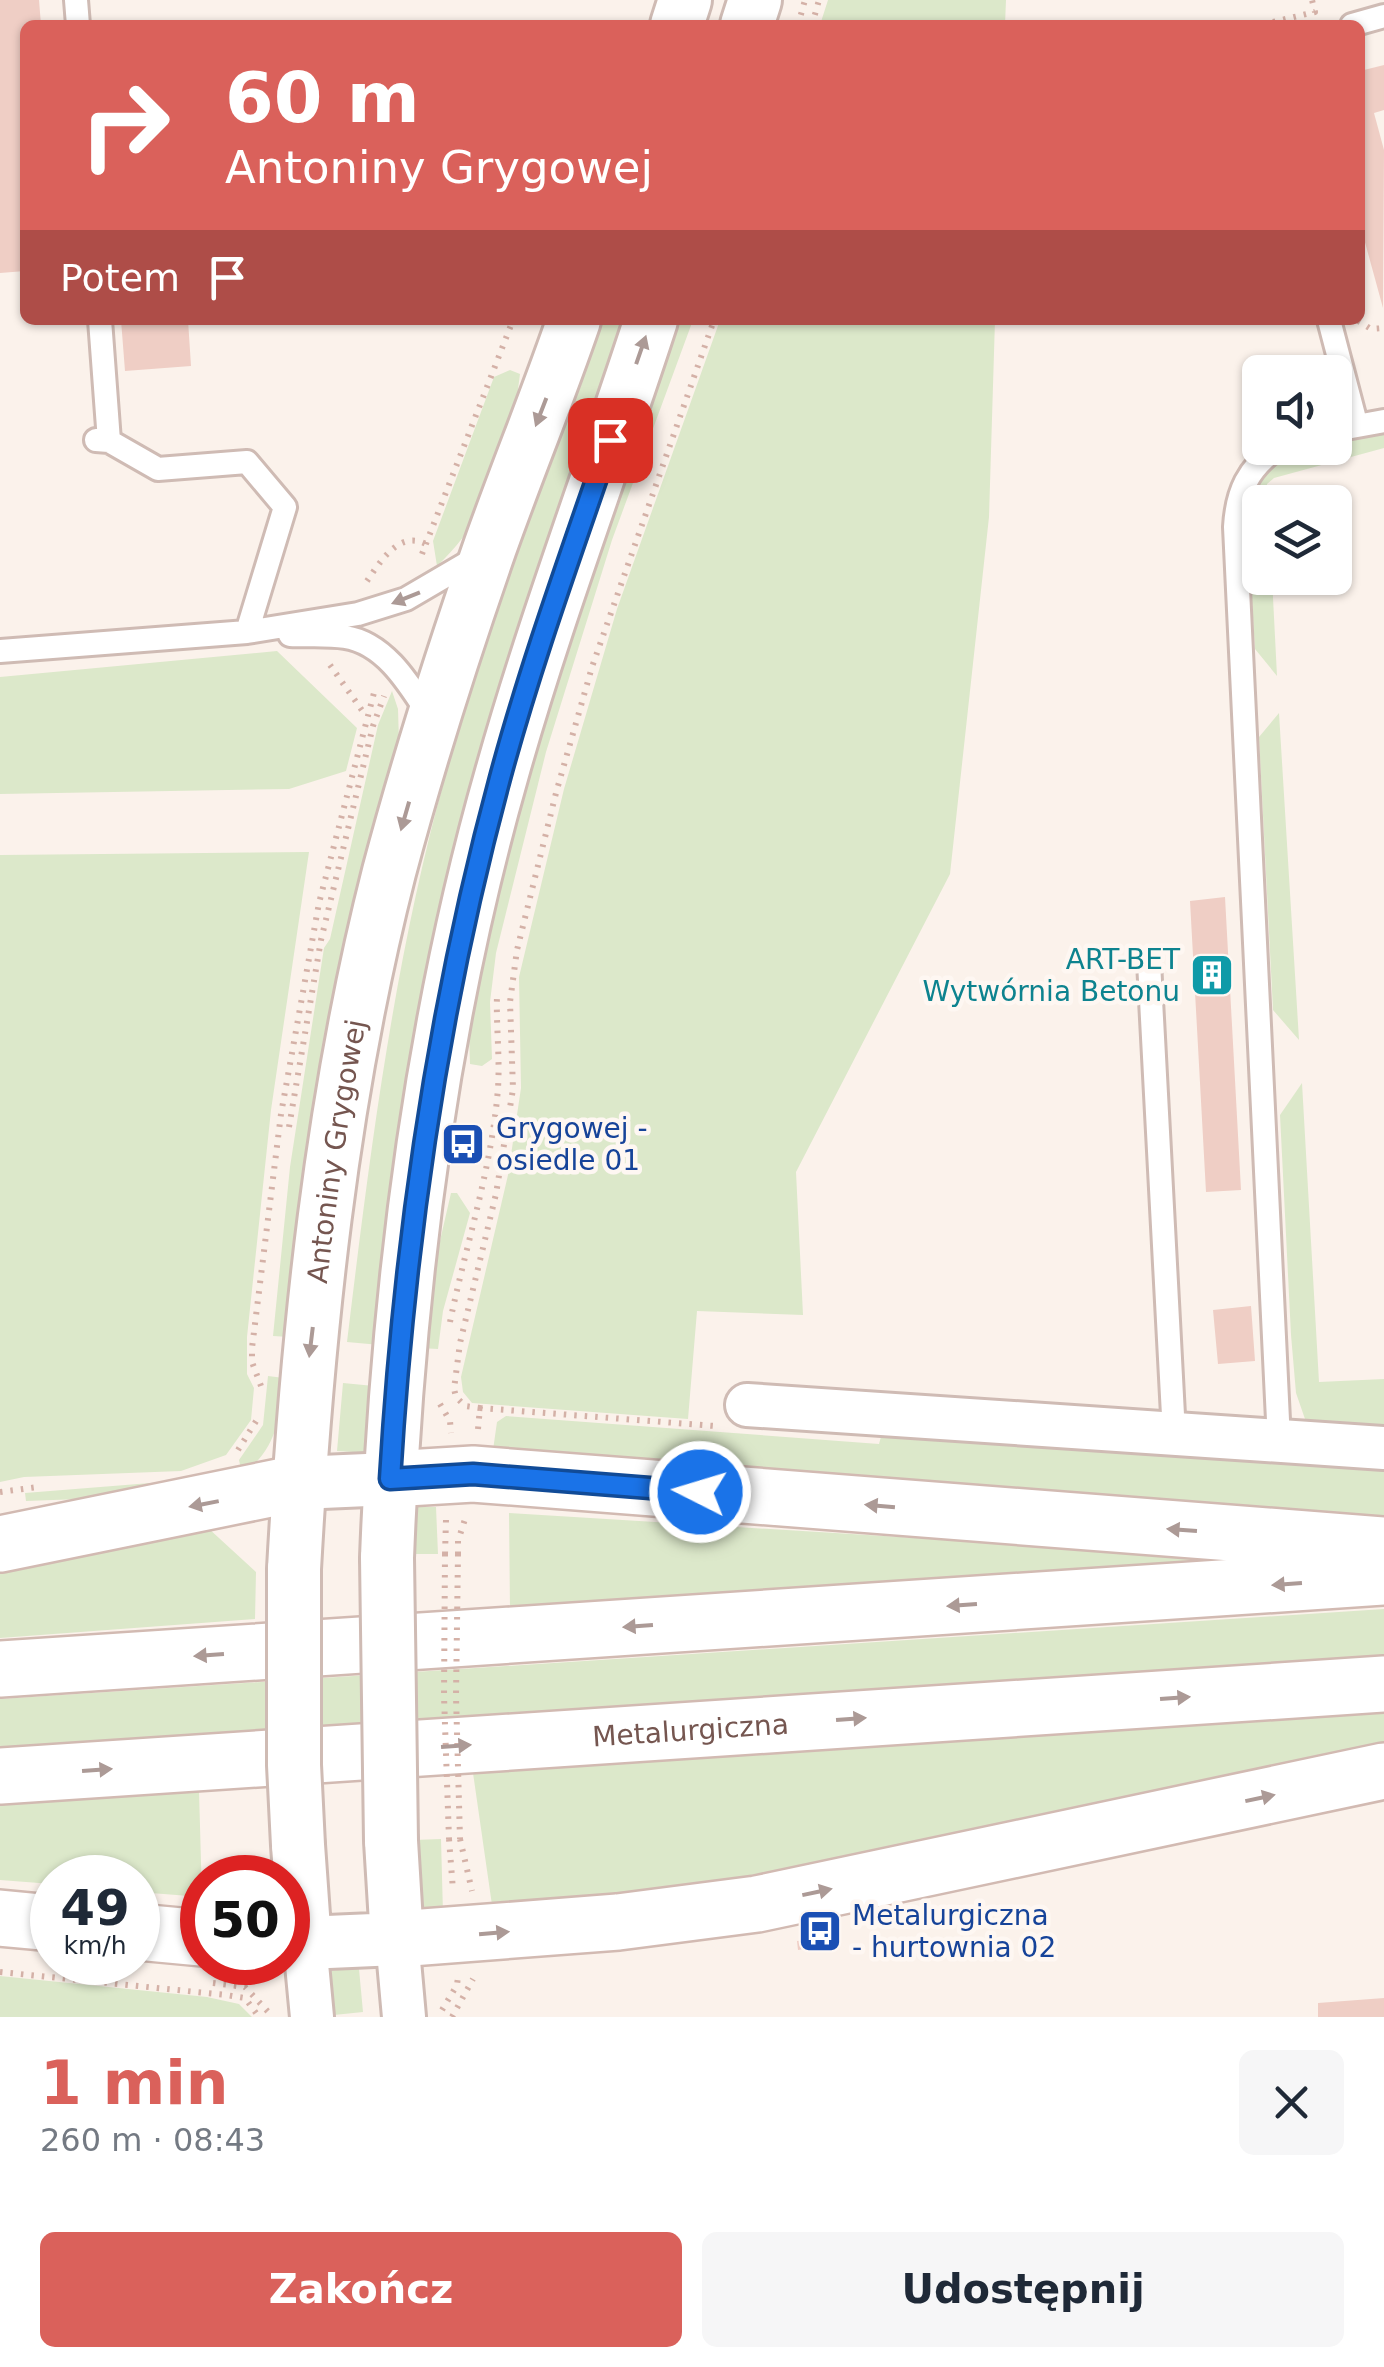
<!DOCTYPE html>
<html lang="pl">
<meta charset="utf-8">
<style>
body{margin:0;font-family:"DejaVu Sans",sans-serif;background:#f6f6f7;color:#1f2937;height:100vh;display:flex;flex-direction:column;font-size:38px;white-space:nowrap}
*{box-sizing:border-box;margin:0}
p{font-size:32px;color:#747a83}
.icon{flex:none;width:55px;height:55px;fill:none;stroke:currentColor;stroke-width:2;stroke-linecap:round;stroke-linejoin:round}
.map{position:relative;height:2017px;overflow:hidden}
.drawer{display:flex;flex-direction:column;background:#fff;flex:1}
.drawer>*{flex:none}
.hud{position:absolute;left:20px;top:20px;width:1345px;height:305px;border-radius:15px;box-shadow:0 2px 8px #0004;background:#da615b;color:#fff;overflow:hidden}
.buttons{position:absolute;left:1242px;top:355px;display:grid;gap:20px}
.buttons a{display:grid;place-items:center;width:110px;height:110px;border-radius:15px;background:#fff;box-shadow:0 2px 8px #0004;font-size:50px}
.speed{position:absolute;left:30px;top:1855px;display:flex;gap:20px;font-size:50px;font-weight:700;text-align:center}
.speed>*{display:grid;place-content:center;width:130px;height:130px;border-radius:50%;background:#fff;box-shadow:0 2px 8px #0004;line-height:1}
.speed small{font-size:25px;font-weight:400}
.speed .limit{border:15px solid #d22;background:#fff;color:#111}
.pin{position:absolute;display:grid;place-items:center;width:85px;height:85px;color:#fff;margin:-42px;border-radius:20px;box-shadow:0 5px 15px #0006}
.me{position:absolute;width:110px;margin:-55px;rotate:275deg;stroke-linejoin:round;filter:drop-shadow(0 0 8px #0008)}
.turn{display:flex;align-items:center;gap:35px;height:210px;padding:0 40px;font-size:45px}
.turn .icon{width:130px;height:130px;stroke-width:2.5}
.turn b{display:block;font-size:70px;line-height:85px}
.then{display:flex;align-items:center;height:95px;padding:0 40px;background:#0003;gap:20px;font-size:38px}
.round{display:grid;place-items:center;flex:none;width:105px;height:105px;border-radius:15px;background:#f6f6f7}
.summary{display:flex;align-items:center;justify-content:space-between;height:170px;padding:0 40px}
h1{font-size:60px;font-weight:800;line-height:75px;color:#da615b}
.primary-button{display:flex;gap:20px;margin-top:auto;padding:20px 40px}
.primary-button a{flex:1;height:115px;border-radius:15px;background:#da615b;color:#fff;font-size:40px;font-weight:800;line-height:115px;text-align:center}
.primary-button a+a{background:#f6f6f7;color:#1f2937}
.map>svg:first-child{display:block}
.green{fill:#dce8ca}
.building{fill:#efcec5}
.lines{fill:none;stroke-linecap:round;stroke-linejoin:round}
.service-casing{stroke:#cfbbb4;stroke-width:28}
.minor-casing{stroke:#cfbbb4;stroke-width:48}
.tertiary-casing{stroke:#cfbbb4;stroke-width:58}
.secondary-casing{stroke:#d2bab2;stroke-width:60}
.path{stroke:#d4b1a7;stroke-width:6;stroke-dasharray:2.5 8;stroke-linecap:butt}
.service{stroke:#fff;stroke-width:22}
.minor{stroke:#fff;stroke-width:42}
.tertiary{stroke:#fff;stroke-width:52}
.secondary{stroke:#fff;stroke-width:55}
.tertiary-bridge-casing{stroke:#cfbbb4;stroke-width:58;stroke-linecap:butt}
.path-bridge{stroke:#d4b1a7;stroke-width:6;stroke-dasharray:2.5 8;stroke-linecap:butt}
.tertiary-bridge{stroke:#fff;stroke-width:52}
.oneway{fill:#ac9a96}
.route-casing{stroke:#114b97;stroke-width:25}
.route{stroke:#1a73e8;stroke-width:18}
.labels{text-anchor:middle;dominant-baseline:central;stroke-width:9;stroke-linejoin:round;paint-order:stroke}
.culture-label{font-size:28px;fill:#0d838f;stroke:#fef7f2;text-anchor:end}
.transit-label{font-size:28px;fill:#164399;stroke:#fef7f2;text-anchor:start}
.street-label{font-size:28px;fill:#755650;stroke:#fef7f2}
</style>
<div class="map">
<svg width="1384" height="2017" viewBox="0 0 1384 2017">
<rect width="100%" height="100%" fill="#fbf2eb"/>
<path class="green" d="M 828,0 L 1006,0 L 1005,25 L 820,25 Z
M 597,320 L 624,320 L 533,582 L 455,865 L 380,1345 L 347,1342 C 370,1152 394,959 446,774 C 489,621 545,470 597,320 Z
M 674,320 L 693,320 L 612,540 L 546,752 L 496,953 L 490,1002 L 492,1059 L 482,1066 L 470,1064 L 468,1002 L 511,810 Z
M 720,320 L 995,320 L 989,517 L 950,874 L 796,1172 L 803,1315 L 697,1311 L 688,1419 L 472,1403 L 463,1392 L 461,1377 L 508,1175 L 521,1088 L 519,977 L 564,789 L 617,609 Z
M 510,370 L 520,374 C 511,449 493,513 437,566 L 433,541 L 494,377 Z
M 1384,430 L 1384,448 L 1274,478 L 1267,484 L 1268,502 L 1260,502 L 1260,578 L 1272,578 L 1277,676 L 1255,649 L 1246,509 L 1252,484 C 1276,462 1302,448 1335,448 L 1335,443 Z
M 277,651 L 357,728 L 346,771 L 289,789 L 0,794 L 0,677 Z
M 392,691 L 398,709 L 399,742 L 370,843 L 289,1337 L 273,1336 L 290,1167 L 324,948 L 330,939 L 378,725 Z
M 1279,713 L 1299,1040 L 1273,1010 L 1259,737 Z
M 309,852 L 271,1110 L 247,1337 L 247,1374 L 254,1388 L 251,1420 L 226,1455 L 181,1471 L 24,1477 L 0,1482 L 0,855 Z
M 1302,1083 L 1319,1382 L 1384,1379 L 1384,1428 L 1318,1424 L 1305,1419 L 1296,1393 L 1291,1335 L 1280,1115 Z
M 451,1193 L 457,1193 L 470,1213 L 443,1311 L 438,1349 L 420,1348 L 422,1319 Z
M 268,1376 L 284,1378 C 280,1417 277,1450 242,1474 L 239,1460 L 263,1425 Z
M 343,1383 L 374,1386 L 369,1453 L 337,1451 Z
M 506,1416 L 879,1444 L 882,1433 L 1384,1470 L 1384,1530 L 493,1450 L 497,1422 Z
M 206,1475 L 107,1498 L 26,1501 L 25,1493 L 163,1482 Z
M 412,1507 L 436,1507 L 438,1554 L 412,1554 Z
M 509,1513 L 1289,1561 L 510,1610 Z
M 207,1527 L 256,1572 L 255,1619 L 0,1638 L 0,1564 Z
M 1384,1609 L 1384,1665 L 0,1758 L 0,1699 Z
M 1384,1706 L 1384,1752 L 722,1884 L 492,1905 L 472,1766 Z
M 199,1791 L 202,1897 L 138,1892 L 138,1878 L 52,1878 L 52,1884 L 0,1880 L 0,1803 Z
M 441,1839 L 443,1914 L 416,1914 L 414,1840 Z
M 356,1968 L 359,1969 L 363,2012 L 334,2015 L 329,1971 Z
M 0,1976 L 207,1997 L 239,2004 L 252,2017 L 0,2017 Z"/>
<path class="building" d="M 0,0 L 39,0 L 41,25 L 25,25 L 25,271 L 0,273 Z
M 1384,65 L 1384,110 L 1374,113 L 1384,150 L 1383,308 L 1360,224 L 1360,71 Z
M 121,320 L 188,320 L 191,366 L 125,371 Z
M 1225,897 L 1241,1190 L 1206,1192 L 1190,901 Z
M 1251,1306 L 1255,1361 L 1218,1364 L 1213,1310 Z
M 817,1939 L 818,1947 L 798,1950 L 797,1941 Z
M 1384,1998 L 1384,2017 L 1318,2017 L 1318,2003 Z"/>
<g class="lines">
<g class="service-casing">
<path id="service" d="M 76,0 L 78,25
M 1352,25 L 1384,16
M 1329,320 L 1356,423
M 1335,430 L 1384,421
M 96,440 L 109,441 L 100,320
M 109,441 L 158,469 L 247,462 L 285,507 L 247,632
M 1277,448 C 1248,468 1237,492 1235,527 L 1279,1441
M 290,635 C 308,636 327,634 345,637 C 385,643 409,684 429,715
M 0,651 L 247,632 L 358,614 L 406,599 L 476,558
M 1149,962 L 1174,1434"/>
</g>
<g class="minor-casing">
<path id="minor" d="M 747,1405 L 1384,1448
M 397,1939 L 404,2017
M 305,1943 L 312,2017"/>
</g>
<g class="tertiary-casing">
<g id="tertiary">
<path d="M 677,25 L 685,0"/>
<path d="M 747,25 L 755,0"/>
<path d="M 299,1483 L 390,1479"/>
<path d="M 387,1558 C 397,1294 429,1028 502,773 C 545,620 602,471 651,320"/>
<path id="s1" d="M 294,1569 C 307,1336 331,1099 389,872 C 418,763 453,653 490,547 C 517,471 548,396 574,320"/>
<path d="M 298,1845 L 305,1943 L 397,1939 L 391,1841"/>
</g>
</g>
<g class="secondary-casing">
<g id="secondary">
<path d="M 390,1479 L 473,1474 L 1384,1545"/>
<path d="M 0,1544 L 299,1483"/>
<path d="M 0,1669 L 1384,1577"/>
<path id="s2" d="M 0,1776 L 1384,1684"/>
<path d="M 0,1918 L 52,1923"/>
<path d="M 138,1932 L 202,1938"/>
<path d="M 397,1939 L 618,1922 L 757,1904 L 1384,1771"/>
<path d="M 288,1942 L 305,1943"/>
</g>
</g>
<path class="path" d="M 1273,22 L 1315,12 L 1312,0
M 798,25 L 805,0
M 812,25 L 819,0
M 1360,238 L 1364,237
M 1358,321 L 1371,329 L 1384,328
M 422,554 L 513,320
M 367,581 C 380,562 399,530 426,544
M 330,665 L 366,716
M 289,1127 L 321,940 L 373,726 L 384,696
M 450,1322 C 466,1244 492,1168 498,1088 C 500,1057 496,1026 497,995
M 261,1386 L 252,1362 L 252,1348 L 281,1114 L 319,903 L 375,689
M 440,1404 L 450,1421 L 451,1433
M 480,1408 L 715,1426
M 478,1429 L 480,1408 L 465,1406 L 456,1397 L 454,1389 L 460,1343 L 496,1194 L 513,1089 L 510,1002 L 517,950 L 556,793 L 592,667 L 714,320
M 238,1450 L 258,1418
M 0,1492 L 38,1487
M 445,1554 L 446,1520
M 458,1554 L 458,1541 L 466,1516
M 449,1839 L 453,1890
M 460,1839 L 472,1891
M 64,1967 L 116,1973
M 0,1972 L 226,1995 L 245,1998 L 259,2017
M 213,1983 L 245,1987 L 272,2016
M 442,2010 L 457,1985 L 458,1977
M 452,2017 L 473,1979"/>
<use href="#service" class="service"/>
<use href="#minor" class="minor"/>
<use href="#tertiary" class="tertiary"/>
<use href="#secondary" class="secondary"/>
<g class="tertiary-bridge-casing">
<path id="tertiary-bridge" d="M 387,1558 L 391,1841
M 294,1569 L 294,1765 L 298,1845"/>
</g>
<path class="path-bridge" d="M 445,1554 L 444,1696 L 449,1839
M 458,1554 L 456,1696 L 460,1839"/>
<use href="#tertiary-bridge" class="tertiary-bridge"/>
</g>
<defs><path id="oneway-solid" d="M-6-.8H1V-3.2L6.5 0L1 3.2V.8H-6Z" transform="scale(2.5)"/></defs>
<g class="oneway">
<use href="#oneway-solid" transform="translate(641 350) rotate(-71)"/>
<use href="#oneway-solid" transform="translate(541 412) rotate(111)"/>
<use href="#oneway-solid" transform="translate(406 598) rotate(158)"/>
<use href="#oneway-solid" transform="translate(405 816) rotate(106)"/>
<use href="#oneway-solid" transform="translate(311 1342) rotate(97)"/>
<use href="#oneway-solid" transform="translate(204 1504) rotate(169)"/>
<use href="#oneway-solid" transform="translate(880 1506) rotate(-175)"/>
<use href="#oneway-solid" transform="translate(1182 1530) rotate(-176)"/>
<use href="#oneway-solid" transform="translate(1287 1584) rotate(176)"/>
<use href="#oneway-solid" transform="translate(962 1605) rotate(176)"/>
<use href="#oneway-solid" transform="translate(638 1626) rotate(176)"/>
<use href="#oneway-solid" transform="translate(209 1655) rotate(176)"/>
<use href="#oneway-solid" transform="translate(1175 1698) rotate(-4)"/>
<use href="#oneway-solid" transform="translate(851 1719) rotate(-4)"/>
<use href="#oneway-solid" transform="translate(456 1746) rotate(-4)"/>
<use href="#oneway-solid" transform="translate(97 1770) rotate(-4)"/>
<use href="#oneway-solid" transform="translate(1260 1798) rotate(-12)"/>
<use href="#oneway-solid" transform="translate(817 1892) rotate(-12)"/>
<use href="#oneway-solid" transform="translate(494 1933) rotate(-5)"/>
</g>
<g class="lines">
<g class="route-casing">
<path id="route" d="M 610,440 C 572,551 531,663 500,778 C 438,1007 404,1242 390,1479 L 473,1474 L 700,1492"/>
</g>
<use href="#route" class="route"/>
</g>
<defs>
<g id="building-square" transform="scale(2.25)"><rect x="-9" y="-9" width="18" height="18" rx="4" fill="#0f9aa8" stroke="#fef7f2"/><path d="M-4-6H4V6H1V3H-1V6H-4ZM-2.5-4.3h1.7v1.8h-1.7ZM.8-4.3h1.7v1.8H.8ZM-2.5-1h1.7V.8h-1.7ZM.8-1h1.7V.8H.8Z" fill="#fff"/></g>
<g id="bus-square" transform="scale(2.25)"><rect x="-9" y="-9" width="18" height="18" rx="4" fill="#1a4fb4" stroke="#fef7f2"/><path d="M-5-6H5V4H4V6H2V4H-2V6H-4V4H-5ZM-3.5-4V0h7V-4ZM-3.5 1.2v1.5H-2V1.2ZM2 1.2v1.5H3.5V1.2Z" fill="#fff"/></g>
</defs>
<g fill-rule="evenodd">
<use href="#building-square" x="1212" y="975"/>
<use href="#bus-square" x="463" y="1144"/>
<use href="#bus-square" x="820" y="1931"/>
</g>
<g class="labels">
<g class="culture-label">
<text x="1180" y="959">ART-BET<tspan x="1180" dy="32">Wytwórnia Betonu</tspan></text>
</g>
<g class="transit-label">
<text x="496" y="1128">Grygowej -<tspan x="496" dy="32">osiedle 01</tspan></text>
<text x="852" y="1915">Metalurgiczna<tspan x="852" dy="32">- hurtownia 02</tspan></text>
</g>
<g class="street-label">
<text stroke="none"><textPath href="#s1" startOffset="420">Antoniny Grygowej</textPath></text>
<text stroke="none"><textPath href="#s2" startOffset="692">Metalurgiczna</textPath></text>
</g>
</g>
</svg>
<div class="buttons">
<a><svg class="icon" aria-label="sound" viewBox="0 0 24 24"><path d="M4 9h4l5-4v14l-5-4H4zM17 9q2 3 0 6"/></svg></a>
<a><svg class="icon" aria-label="layers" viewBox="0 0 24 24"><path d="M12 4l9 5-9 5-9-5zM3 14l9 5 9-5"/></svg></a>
</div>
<div class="speed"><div>49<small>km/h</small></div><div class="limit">50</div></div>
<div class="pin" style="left:610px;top:440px;background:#d93025"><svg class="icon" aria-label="arrive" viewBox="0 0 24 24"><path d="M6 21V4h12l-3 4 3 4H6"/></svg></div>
<svg class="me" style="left:700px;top:1492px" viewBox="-20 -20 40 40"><circle r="17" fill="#1a73e8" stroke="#fff" stroke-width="3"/><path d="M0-11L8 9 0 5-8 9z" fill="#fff"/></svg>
<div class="hud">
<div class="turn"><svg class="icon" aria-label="right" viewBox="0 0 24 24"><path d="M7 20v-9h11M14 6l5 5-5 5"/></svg><div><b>60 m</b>Antoniny Grygowej</div></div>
<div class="then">Potem<svg class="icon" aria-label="arrive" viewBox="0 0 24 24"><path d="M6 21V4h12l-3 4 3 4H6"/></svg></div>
</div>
</div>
<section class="drawer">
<div class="summary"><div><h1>1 min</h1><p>260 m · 08:43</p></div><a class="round"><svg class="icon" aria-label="close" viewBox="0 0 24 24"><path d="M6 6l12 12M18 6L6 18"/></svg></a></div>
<div class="primary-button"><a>Zakończ</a><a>Udostępnij</a></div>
</section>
